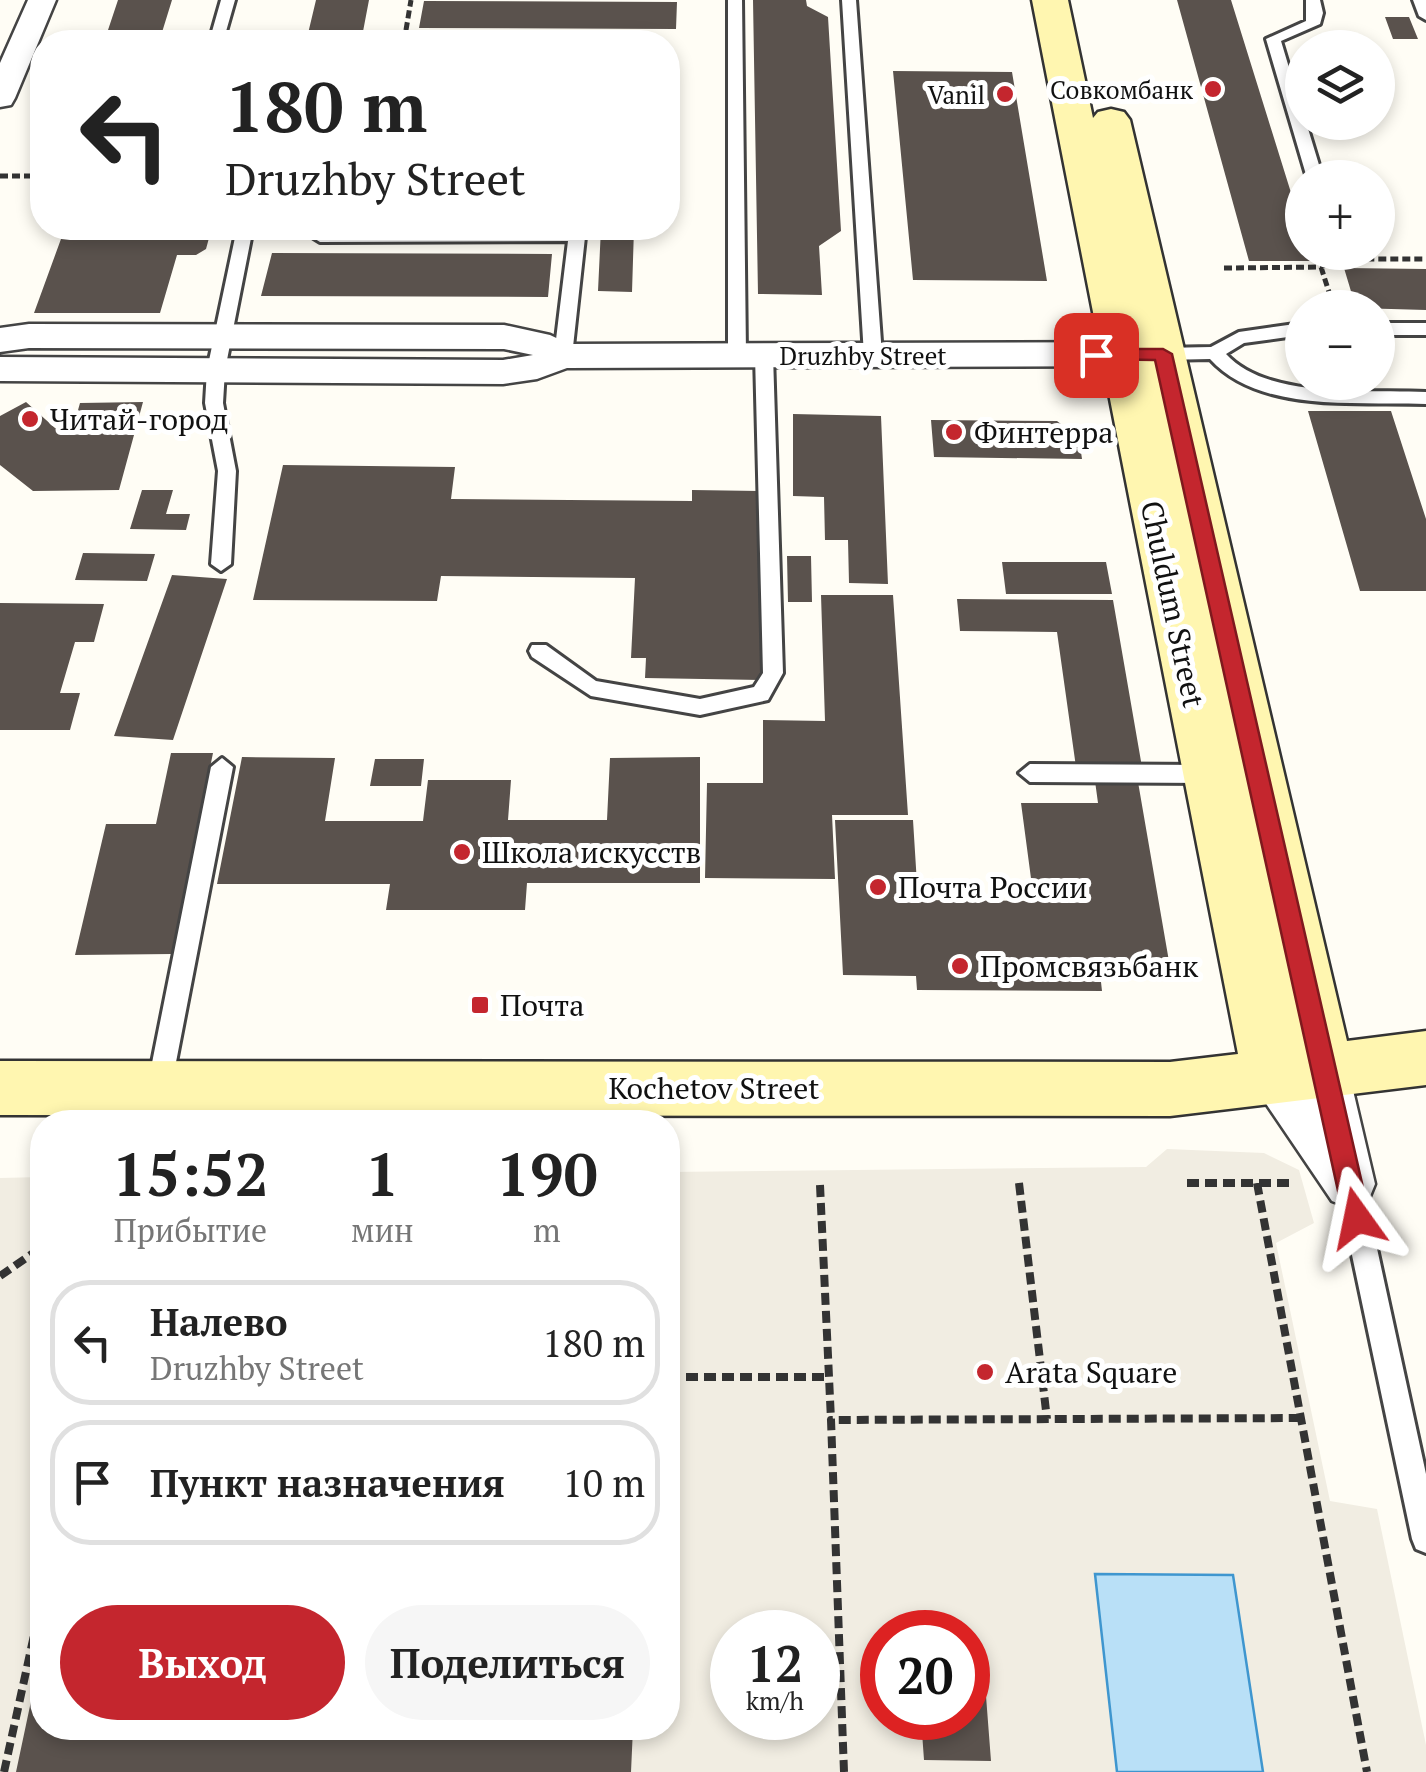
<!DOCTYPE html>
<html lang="ru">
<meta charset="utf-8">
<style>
body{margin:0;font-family:"PT Serif",serif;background:#f6f6f6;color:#222;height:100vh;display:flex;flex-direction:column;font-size:38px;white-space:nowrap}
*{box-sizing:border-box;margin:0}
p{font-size:32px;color:#767676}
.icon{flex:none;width:55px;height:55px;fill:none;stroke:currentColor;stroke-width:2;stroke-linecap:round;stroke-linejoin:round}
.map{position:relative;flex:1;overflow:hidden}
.panel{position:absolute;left:30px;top:1110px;width:650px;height:630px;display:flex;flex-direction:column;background:#fff;border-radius:40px;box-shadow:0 5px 15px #0003}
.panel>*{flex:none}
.top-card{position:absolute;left:30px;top:30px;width:650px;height:210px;border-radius:40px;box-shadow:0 5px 15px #0003;background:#fff;color:#222;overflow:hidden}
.tools{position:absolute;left:1285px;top:30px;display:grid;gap:20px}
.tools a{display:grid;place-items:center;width:110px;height:110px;border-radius:50%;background:#fff;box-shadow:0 5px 15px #0003;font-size:50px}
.speed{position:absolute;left:710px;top:1610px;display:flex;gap:20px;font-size:50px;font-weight:700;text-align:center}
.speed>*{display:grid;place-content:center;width:130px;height:130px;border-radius:50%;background:#fff;box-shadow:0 5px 15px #0003;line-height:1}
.speed small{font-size:25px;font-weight:400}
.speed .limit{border:15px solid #d22;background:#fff;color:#111}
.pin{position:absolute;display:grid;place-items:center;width:85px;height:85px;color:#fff;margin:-42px;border-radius:20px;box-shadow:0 5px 15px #0006}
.me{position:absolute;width:110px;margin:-55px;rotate:348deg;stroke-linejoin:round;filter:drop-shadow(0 0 8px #0008)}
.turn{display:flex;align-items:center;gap:35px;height:210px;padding:0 30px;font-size:45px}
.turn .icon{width:130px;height:130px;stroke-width:2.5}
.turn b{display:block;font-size:70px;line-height:85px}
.eta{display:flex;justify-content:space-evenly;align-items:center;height:170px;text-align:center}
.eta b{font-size:60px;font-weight:700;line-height:70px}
.button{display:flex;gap:20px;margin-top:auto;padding:20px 30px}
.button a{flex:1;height:115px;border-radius:60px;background:#c4262e;color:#fff;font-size:40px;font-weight:700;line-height:115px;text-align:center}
.button a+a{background:#f6f6f6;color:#222}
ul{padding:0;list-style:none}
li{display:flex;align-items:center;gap:30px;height:125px;margin:0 20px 15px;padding:0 10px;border:5px solid #e0e0e0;border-radius:40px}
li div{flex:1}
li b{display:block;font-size:38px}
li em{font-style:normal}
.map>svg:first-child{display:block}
.plaza{fill:#f1ede2;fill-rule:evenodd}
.water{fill:#b9e0f7;stroke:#3f96cf;stroke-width:2.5}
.building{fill:#5a524d}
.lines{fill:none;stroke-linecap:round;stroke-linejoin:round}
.lane-casing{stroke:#444;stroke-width:6}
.street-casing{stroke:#444;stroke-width:5}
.secondary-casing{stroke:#333;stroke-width:5}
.path-far1{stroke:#333;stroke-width:5;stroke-dasharray:8 4;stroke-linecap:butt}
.path{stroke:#333;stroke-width:8;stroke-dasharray:12 6;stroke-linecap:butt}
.lane{fill:#fff;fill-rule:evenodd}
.street{fill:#fff;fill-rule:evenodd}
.secondary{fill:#fff6b0;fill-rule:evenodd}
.route{fill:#c4262e;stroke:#7f191e;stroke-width:2.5}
.poi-dot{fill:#c4262e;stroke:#fff;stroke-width:4}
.labels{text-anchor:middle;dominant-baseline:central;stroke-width:10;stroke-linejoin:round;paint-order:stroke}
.far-poi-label{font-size:25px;fill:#111;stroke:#fff;text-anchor:end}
.far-street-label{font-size:25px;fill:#111;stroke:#fff}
.poi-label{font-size:30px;fill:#111;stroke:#fff;text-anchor:start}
.street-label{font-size:30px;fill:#111;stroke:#fff}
</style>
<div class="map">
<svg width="1426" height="1772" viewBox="0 0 1426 1772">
<rect width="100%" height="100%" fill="#fffdf5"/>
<path class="plaza" d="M 1167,1149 L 1264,1153 L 1299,1170 L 1314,1223 L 1276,1243 L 1330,1501 L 1377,1509 L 1426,1745 L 1426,1772 L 0,1772 L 0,1178 L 42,1177 L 42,1728 L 668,1728 L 668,1172 L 1146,1167 ZM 732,1632 L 818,1632 L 818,1718 L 732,1718 ZM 882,1632 L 968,1632 L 968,1718 L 882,1718 Z"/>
<path class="water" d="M 1095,1574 L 1233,1575 L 1263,1772 L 1117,1772 Z"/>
<path class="building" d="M 118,0 L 172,0 L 159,42 L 104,42 Z
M 316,0 L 369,0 L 361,42 L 306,42 Z
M 753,0 L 806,0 L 807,6 L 828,17 L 841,231 L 819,246 L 822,295 L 758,294 Z
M 1177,0 L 1231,0 L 1302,228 L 1302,252 L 1310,252 L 1313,261 L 1249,261 Z
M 424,1 L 677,2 L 676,29 L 419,28 Z
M 1385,17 L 1409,17 L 1418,39 L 1393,39 Z
M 893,71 L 1012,72 L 1047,281 L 913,280 Z
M 65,228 L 184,228 L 182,232 L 202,232 L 209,238 L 206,249 L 196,255 L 177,255 L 160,313 L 34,313 Z
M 601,228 L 634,228 L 632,292 L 598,291 Z
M 272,253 L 552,254 L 548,297 L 261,296 Z
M 1344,268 L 1426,269 L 1426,310 L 1356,308 Z
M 26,402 L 55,428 L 73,428 L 80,403 L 143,402 L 119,490 L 33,491 L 0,465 L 0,416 Z
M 1308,411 L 1391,411 L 1426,519 L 1426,591 L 1360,591 Z
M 793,414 L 881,416 L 888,584 L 849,583 L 848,540 L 825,540 L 824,497 L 793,496 Z
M 931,420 L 1057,421 L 1079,438 L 1082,459 L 934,457 Z
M 283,465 L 455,467 L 451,499 L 692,501 L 692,490 L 759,491 L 761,680 L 645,678 L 646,658 L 631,658 L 635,578 L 441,576 L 437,601 L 253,600 Z
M 142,490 L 173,490 L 166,514 L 190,514 L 186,530 L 130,529 Z
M 83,553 L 155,554 L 147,581 L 75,580 Z
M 787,556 L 811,556 L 812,602 L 788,602 Z
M 1002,562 L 1106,562 L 1112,594 L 1006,594 Z
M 172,575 L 227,579 L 173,740 L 114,736 Z
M 821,595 L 893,595 L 908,815 L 832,815 L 835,879 L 705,878 L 707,783 L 763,783 L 763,720 L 825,721 Z
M 957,599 L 1113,600 L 1142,767 L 1076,767 L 1057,632 L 960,631 Z
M 0,603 L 104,604 L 94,642 L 75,642 L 60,693 L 80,693 L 70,730 L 0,730 Z
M 171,753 L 213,753 L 172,954 L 75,955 L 106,824 L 156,824 Z
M 242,757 L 335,758 L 325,821 L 423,821 L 428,780 L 511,780 L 508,820 L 607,820 L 610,758 L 700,757 L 700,883 L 527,883 L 525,910 L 386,910 L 390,884 L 217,884 Z
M 375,759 L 424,759 L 421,786 L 370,786 Z
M 1095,781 L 1138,782 L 1171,973 L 1100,973 L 1102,991 L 917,990 L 916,976 L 843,975 L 835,820 L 913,820 L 918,900 L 1034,901 L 1021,803 L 1098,803 Z
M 41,1654 L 42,1728 L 633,1728 L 631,1772 L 16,1772 Z
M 968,1683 L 985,1683 L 991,1761 L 924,1760 L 921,1718 L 968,1718 Z"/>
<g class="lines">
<g class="lane-casing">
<path id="lane" d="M 221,0 L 235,0 L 223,42 L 209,42 Z
M 728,0 L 742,0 L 746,355 L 737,361 L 728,355 Z
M 842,0 L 856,0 L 882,355 L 873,361 L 864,355 Z
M 1306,0 L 1320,0 L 1323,13 L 1320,24 L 1281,41 L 1302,111 L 1302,122 L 1306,122 L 1323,178 L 1307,178 L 1266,39 L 1306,21 Z
M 1413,0 L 1426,0 L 1426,20 L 1419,16 Z
M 237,228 L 253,228 L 225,370 L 223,403 L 236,471 L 231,564 L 221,571 L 211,564 L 218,471 L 205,403 L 207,370 Z
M 570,228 L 586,228 L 572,356 L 563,362 L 554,356 L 568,241 L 320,242 L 312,237 L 320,232 L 569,231 Z
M 1302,323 L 1302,335 L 1244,343 L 1226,354 C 1268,400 1368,389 1426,392 L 1426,404 C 1358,401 1260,414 1210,359 L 1163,360 L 1154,354 L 1163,348 L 1211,347 L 1239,332 Z
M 1378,323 L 1426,323 L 1426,335 L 1378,335 Z
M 764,349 L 773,355 L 783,673 L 768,700 L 700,715 L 591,696 L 532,657 L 529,651 L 532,645 L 546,645 L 596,681 L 700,699 L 754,687 L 763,673 L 755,355 Z
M 222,758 L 233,767 L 171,1088 L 168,1096 L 159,1099 L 150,1096 L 147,1088 L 211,767 Z
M 1030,764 L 1209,765 L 1220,774 L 1209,783 L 1030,782 L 1019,773 Z
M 1350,1172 L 1359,1176 L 1363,1184 L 1426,1474 L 1426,1553 L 1416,1549 L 1412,1539 L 1337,1184 L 1341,1176 Z"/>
</g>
<g class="street-casing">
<path id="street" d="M 28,0 L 56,0 L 15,98 L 11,105 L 0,107 L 0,63 Z
M 29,324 L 504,325 L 550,335 L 569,344 L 1161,342 L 1173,346 L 1179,354 L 1173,362 L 1161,366 L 567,368 L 537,379 L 503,384 L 0,381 L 0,357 L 503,360 L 533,355 L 504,349 L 29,348 L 0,352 L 0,328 Z
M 1324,1047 L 1341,1053 L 1348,1069 L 1375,1184 L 1368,1201 L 1350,1208 L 1332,1201 L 1248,1077 L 1255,1061 L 1272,1055 L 1289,1061 L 1302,1078 L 1300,1069 L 1307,1053 Z"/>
</g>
<g class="secondary-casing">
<path id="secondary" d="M 1032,0 L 1068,0 L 1093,118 L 1098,112 L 1111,109 L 1124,112 L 1130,120 L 1347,1041 L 1426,1031 L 1426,1085 L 1170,1116 L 0,1115 L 0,1061 L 1170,1062 L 1238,1054 Z"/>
</g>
<path class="path-far1" d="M 404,42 L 411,0
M 0,176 L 42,176
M 1321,267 L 1334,308
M 1224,268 L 1321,267 L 1339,259 L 1426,259"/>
<path class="path" d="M 1019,1183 L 1047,1419
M 1187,1183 L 1293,1183
M 1257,1183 L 1367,1772
M 820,1185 L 831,1420
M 0,1276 L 42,1247
M 668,1377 L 829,1377
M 4,1772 L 42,1599
M 844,1772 L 831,1420 L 1303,1418"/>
<use href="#lane" class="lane"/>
<use href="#street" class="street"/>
<use href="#secondary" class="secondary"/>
</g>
<path class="route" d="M 1096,349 L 1163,349 L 1172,354 L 1370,1218 L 1366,1226 L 1357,1230 L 1348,1226 L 1344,1218 L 1155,360 L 1090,359 L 1087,355 Z"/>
<g class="poi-dot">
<circle cx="1213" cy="89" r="10"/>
<circle cx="1005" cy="94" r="10"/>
<circle cx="30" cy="419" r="10"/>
<circle cx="954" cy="432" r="10"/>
<circle cx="462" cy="852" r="10"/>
<circle cx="878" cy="887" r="10"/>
<circle cx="960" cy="966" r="10"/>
<rect x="470" y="995" width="20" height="20" rx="5"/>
<circle cx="985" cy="1372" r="10"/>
</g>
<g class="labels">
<g class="far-poi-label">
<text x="1193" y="89">Совкомбанк</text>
<text x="985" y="94">Vanil</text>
</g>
<g class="far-street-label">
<text x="863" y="355">Druzhby Street</text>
</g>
<g class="poi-label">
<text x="50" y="419">Читай-город</text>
<text x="974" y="432">Финтерра</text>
<text x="482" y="852">Школа искусств</text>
<text x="898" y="887">Почта России</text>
<text x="980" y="966">Промсвязьбанк</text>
<text x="500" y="1005">Почта</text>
<text x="1005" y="1372">Arata Square</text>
</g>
<g class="street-label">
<text transform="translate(1173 604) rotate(78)">Chuldum Street</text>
<text x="714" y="1088">Kochetov Street</text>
</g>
</g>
</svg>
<div class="tools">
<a><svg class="icon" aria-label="layers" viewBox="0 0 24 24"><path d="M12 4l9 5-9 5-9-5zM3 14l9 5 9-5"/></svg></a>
<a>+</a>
<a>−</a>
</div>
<div class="speed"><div>12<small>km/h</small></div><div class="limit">20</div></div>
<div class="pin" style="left:1096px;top:355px;background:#d93025"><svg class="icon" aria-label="arrive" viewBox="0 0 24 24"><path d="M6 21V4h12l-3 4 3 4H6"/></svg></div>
<svg class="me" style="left:1357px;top:1218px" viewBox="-20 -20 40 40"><path d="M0-17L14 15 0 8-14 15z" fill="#c4262e" stroke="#fff" stroke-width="4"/></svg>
<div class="top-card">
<div class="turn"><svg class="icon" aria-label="left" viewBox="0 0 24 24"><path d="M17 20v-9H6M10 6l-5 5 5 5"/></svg><div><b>180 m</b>Druzhby Street</div></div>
</div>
<section class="panel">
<div class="eta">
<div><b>15:52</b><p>Прибытие</p></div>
<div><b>1</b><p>мин</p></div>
<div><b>190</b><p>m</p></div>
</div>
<ul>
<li><svg class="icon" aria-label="left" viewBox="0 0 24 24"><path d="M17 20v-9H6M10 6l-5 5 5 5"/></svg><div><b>Налево</b><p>Druzhby Street</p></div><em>180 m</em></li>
<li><svg class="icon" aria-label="arrive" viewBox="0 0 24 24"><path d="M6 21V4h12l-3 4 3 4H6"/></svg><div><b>Пункт назначения</b></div><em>10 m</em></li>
</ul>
<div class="button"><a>Выход</a><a>Поделиться</a></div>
</section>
</div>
